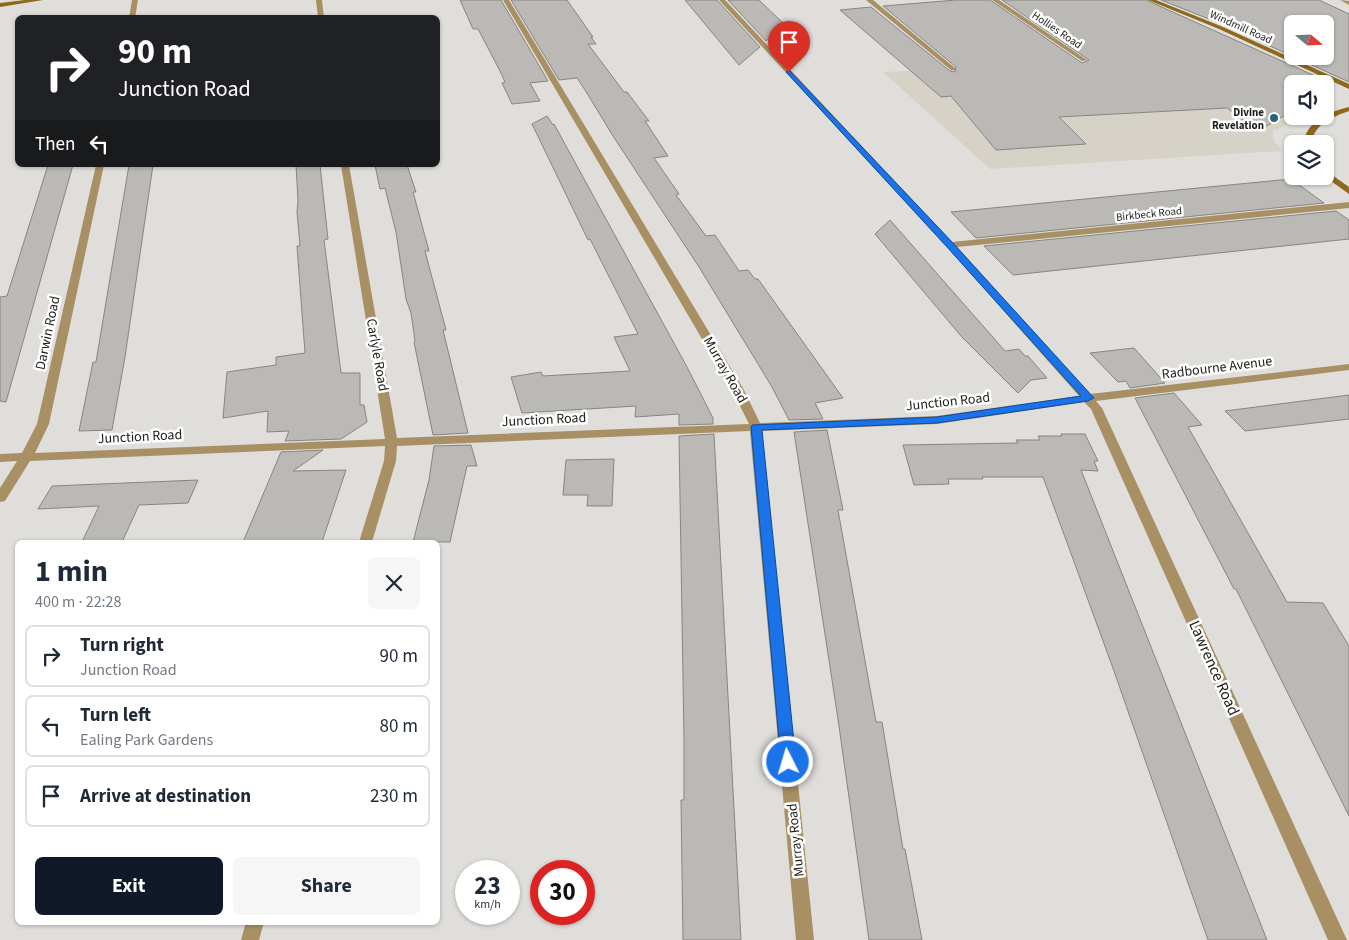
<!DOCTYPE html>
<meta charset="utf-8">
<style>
body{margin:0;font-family:"Source Sans 3",sans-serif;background:#f6f6f7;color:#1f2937;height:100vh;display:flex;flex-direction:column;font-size:19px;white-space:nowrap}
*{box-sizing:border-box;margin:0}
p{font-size:16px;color:#747a83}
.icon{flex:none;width:28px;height:28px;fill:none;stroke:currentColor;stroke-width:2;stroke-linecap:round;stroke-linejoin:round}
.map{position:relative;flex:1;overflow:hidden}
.panel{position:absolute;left:15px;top:540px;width:425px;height:385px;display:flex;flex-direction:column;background:#fff;border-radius:8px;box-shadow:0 1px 4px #0004}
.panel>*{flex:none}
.top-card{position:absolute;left:15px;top:15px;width:425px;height:152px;border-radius:8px;box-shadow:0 1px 4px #0004;background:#202124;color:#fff;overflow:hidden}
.needle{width:32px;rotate:109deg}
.controls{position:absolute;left:1284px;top:15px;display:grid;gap:10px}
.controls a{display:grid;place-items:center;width:50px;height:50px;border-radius:8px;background:#fff;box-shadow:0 1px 4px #0004;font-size:25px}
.speed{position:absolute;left:455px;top:860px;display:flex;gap:10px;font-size:25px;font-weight:700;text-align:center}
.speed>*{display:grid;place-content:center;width:65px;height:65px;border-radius:50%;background:#fff;box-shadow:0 1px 4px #0004;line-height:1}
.speed small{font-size:12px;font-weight:400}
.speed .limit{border:8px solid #d22;background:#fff;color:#111}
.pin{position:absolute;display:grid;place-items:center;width:42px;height:42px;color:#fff;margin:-51px -21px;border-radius:50% 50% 50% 0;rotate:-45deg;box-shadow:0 0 5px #0007}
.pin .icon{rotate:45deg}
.me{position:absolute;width:55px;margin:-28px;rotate:355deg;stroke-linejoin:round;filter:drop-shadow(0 0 4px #0008)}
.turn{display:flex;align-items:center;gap:18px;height:105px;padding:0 20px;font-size:22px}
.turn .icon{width:65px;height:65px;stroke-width:2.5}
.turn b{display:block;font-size:35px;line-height:42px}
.then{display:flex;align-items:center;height:48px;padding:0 20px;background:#0003;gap:10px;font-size:19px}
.round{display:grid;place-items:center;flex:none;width:52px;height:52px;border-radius:8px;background:#f6f6f7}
.head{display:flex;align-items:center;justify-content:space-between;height:85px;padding:0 20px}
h1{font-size:30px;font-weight:700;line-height:38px}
.action{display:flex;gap:10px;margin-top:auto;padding:10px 20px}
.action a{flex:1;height:58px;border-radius:8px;background:#111827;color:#fff;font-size:20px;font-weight:700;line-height:58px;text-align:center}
.action a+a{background:#f6f6f7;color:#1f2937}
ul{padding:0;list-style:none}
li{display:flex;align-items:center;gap:15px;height:62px;margin:0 10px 8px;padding:0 10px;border:2px solid #e0e1e3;border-radius:8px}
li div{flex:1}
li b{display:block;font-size:19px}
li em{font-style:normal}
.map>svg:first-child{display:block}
.built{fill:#d7d2c8}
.building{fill:#bbb9b6;stroke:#868582;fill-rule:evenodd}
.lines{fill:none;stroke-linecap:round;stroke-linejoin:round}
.minor{fill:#a99064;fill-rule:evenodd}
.secondary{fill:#8e691a;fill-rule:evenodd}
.route{fill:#1a73e8;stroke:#114b97}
.poi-dot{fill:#29617b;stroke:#fff;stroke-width:2}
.labels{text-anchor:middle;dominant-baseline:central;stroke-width:5;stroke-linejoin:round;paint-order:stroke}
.far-street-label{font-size:11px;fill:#1c1c1a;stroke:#fff}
.far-poi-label{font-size:11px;font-weight:bold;fill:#1c1c1a;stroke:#fff;text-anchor:end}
.street-label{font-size:14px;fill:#1c1c1a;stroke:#fff}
.near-street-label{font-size:16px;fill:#1c1c1a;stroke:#fff}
</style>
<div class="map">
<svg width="1349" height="940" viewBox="0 0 1349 940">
<rect width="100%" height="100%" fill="#e0dedb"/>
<path class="built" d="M 1021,66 L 1292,84 L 1292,116 L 1297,116 L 1285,126 L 1273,131 L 1274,141 L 1282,151 L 990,169 L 883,72 Z"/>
<path class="building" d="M 460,0 L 501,0 L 548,81 L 530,83 L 540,101 L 512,104 L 502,83 L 505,82 L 500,71 L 478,29 L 473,29 Z
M 511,0 L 567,0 L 593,37 L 591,37 L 596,44 L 588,44 L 624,92 L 627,92 L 649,121 L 645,121 L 668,156 L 654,158 L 679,194 L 676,195 L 706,236 L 715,235 L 739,271 L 748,270 L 755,279 L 758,279 L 843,398 L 815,403 L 823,419 L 789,420 L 772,387 L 699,267 L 613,136 L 585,90 L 577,78 L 559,80 Z
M 685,0 L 717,0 L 760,47 L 739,65 Z
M 728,0 L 759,0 L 784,24 L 766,41 Z
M 956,0 L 990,0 L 1082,63 L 1089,60 L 1002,0 L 1146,0 L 1333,84 L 1292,84 L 1292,111 L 1258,131 L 1227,108 L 1059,117 L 1086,144 L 996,150 L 951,96 L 941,97 L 840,10 L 871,7 L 950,71 L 955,72 L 956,67 L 883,6 Z
M 1161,0 L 1319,0 L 1349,14 L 1349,82 L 1224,25 ZM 1292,24 L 1325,24 L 1325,56 L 1292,56 Z
M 547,116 L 553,125 L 554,124 L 687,367 L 713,418 L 713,424 L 679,425 L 679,414 L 635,417 L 636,406 L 522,413 L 511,377 L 541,372 L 543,376 L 630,371 L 614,337 L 638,334 L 590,239 L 588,240 L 532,124 Z
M 48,165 L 73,165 L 6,402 L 0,401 L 0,297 L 7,296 Z
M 129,165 L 153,165 L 125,357 L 112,430 L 79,431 L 93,362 L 96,362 Z
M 296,165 L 320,165 L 328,239 L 324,240 L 341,373 L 360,373 L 360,405 L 364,405 L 367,422 L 341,439 L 285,441 L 289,431 L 267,432 L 268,411 L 223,418 L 227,372 L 276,365 L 276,357 L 305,353 L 297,246 L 300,246 L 297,212 L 298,200 Z
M 375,165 L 407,165 L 416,192 L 413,192 L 429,251 L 425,251 L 446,330 L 443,330 L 468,433 L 433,435 L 414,342 L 415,341 L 411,313 L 406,299 L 396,232 L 385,188 L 380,189 Z
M 1291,179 L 1324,203 L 976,238 L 951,212 Z
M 1336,211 L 1349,220 L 1349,239 L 1013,275 L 984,246 Z
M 890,220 L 1005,351 L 1019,349 L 1025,356 L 1028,356 L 1047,378 L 1031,380 L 1018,393 L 961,336 L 875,234 Z
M 1134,348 L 1165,383 L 1130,388 L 1126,381 L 1118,382 L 1090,353 Z
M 1174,393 L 1202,425 L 1188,427 L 1287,602 L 1323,603 L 1349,646 L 1349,816 L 1236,589 L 1234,589 L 1135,398 Z
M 1349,395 L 1349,419 L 1245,431 L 1225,411 Z
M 827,430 L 843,510 L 838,510 L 876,722 L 882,722 L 903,849 L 905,849 L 922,940 L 869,940 L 838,719 L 794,432 Z
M 714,434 L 741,940 L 683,940 L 681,800 L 684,800 L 684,739 L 679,436 Z
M 1061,434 L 1085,434 L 1098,461 L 1094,461 L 1098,471 L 1081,470 L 1267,940 L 1208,940 L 1114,671 L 1043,477 L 982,477 L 983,479 L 948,479 L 949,484 L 914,485 L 903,445 L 1018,443 L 1016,440 L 1040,440 L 1038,436 L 1062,436 Z
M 471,445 L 477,466 L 467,466 L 450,542 L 413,542 L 429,480 L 434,446 Z
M 323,450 L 293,471 L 346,470 L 322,542 L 243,542 L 281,452 Z
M 614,459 L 612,506 L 587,506 L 588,495 L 563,495 L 566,460 Z
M 198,480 L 188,503 L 139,505 L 122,542 L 82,542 L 99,506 L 38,509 L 52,486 Z"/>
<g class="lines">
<path class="minor" d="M 132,0 L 138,0 L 135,18 L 129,18 Z
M 316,0 L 322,0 L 324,18 L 318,18 Z
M 503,0 L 509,0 L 744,390 L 760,423 L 937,416 L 1079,396 L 947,247 L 719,0 L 725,0 L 952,242 L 1349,202 L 1349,208 L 957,247 L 1090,394 L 1349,364 L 1349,370 L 1096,401 L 1102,408 L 1347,940 L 1328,940 L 1091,409 L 1084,402 L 937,424 L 762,431 L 814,940 L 796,940 L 750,431 L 397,446 L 396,461 L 372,542 L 359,542 L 384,461 L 385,446 L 30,461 L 5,501 L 0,502 L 0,488 L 17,461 L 0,462 L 0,454 L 22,453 L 37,424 L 96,165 L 104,165 L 49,424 L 35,453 L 385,439 L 341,165 L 349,165 L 397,438 L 749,424 L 732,390 Z
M 866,0 L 873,0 L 955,68 L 955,70 L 951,70 Z
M 992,0 L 999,0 L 1087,60 L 1082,61 Z
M 1340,0 L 1349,1 L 1349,5 Z
M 246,922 L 264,922 L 259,940 L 241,940 Z"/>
<path class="secondary" d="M 25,0 L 43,0 L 0,7 L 0,3 Z
M 1148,0 L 1156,0 L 1223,27 L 1349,84 L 1349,89 L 1219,29 Z
M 1349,107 L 1349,111 C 1332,117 1314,124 1311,144 L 1303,144 C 1307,120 1329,112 1349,107 Z
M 1325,170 L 1349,187 L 1349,194 L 1324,176 Z"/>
</g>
<path class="route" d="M 789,70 L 953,243 L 1094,398 L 1088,401 L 937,423 L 762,430 L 796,762 L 794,767 L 788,769 L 783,767 L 781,762 L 751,427 L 752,425 L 937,417 L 1081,396 L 947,247 L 787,73 L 786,72 Z"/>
<circle class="poi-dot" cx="1274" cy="118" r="5"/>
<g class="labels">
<g class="far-street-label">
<text transform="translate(1241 27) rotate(24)">Windmill Road</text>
<text transform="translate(1057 30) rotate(34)">Hollies Road</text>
<text transform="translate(1149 214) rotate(-6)">Birkbeck Road</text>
</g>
<g class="far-poi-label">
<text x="1264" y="112">Divine<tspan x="1264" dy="13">Revelation</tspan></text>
</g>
<g class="street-label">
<text transform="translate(48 333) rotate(-78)">Darwin Road</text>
<text transform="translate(377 355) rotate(80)">Carlyle Road</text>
<text transform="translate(1217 368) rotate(-7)">Radbourne Avenue</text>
<text transform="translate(725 370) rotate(60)">Murray Road</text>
<text transform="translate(948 402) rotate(-6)">Junction Road</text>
<text transform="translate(544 420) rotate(-3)">Junction Road</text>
<text transform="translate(140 437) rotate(-3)">Junction Road</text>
<text transform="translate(796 840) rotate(-96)">Murray Road</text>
</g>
<g class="near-street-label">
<text transform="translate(1214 668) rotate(66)">Lawrence Road</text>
</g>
</g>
</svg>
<div class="controls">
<a><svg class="needle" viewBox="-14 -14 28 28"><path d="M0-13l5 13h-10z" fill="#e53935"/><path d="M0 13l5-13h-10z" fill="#747a83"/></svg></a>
<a><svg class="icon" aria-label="sound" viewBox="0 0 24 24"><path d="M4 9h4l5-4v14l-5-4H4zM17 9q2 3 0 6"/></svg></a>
<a><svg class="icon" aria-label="layers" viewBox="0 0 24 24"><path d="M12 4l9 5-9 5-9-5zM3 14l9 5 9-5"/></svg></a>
</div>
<div class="speed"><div>23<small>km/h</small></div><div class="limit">30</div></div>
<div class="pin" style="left:789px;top:72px;background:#d93025"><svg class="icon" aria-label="arrive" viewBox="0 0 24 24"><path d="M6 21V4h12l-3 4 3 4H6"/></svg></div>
<svg class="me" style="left:788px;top:762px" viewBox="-20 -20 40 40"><circle r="17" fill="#1a73e8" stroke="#fff" stroke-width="3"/><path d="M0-11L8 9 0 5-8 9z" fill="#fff"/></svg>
<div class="top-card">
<div class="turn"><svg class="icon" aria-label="right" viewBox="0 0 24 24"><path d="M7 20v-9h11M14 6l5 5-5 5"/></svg><div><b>90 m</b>Junction Road</div></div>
<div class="then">Then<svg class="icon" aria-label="left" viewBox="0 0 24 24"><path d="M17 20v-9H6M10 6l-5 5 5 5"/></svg></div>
</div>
<section class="panel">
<div class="head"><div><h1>1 min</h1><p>400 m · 22:28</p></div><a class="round"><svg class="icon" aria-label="close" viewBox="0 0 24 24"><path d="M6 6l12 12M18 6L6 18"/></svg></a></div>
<ul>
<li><svg class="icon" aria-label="right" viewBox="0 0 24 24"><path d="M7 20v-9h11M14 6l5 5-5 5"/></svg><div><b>Turn right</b><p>Junction Road</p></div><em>90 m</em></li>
<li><svg class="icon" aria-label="left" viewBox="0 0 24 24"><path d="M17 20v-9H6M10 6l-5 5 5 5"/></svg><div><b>Turn left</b><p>Ealing Park Gardens</p></div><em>80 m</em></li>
<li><svg class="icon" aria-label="arrive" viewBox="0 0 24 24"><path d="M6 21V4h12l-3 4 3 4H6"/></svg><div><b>Arrive at destination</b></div><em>230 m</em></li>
</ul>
<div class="action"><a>Exit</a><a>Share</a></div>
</section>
</div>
